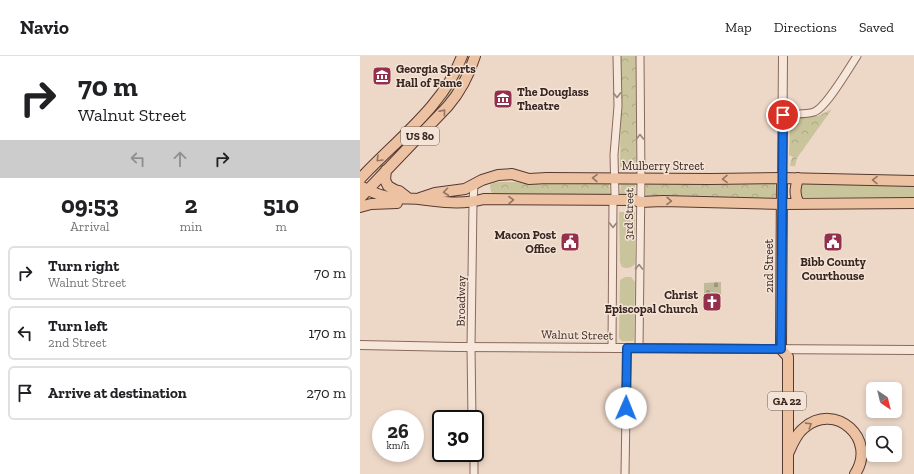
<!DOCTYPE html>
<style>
body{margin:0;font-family:"Zilla Slab",serif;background:#f6f6f6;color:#202124;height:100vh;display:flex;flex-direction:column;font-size:15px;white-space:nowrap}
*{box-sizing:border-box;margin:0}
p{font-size:13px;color:#757577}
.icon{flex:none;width:22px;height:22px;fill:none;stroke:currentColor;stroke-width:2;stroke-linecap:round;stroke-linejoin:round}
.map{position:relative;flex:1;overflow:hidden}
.side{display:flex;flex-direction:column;background:#fff;width:360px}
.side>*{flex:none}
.banner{background:#fff;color:#202124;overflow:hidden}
.needle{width:26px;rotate:145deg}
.controls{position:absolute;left:506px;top:326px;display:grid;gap:8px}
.controls a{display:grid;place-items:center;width:36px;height:36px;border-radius:6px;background:#fff;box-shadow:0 2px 6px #0003;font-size:20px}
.speed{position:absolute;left:12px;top:354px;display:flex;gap:8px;font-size:20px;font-weight:700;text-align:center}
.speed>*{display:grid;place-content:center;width:52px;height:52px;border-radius:50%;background:#fff;box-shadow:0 2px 6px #0003;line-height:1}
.speed small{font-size:10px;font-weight:400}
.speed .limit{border:2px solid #111;border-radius:6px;background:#fff;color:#111}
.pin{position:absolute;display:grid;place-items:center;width:34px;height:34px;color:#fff;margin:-17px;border:2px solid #fff;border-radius:50%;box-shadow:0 1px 4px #0007}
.me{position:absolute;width:44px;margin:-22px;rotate:1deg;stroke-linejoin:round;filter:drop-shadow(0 0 3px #0008)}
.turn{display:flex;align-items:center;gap:14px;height:84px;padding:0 12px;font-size:18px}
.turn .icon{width:52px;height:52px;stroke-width:2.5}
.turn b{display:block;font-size:28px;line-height:34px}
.lanes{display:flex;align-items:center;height:38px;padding:0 12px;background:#0003;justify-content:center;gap:20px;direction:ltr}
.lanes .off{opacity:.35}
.eta{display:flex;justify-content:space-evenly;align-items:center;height:68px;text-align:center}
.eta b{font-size:24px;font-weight:800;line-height:28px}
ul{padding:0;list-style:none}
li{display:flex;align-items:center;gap:12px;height:54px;margin:0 8px 6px;padding:0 4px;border:2px solid #e0e0e0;border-radius:6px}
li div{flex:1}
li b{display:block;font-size:15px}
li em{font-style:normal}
header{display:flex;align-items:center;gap:24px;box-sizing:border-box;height:56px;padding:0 20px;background:#fff;border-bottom:1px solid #e0e0e0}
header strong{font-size:19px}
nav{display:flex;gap:22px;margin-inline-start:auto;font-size:14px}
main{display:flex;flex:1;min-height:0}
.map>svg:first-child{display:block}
.grass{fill:#cac49c}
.cemetery{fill:url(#cemetery-stones)}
.park{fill:url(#park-crowns)}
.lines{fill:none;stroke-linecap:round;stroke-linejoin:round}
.minor-casing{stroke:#88695d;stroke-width:9}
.tertiary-casing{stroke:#88695d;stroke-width:10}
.primary-casing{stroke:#563931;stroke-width:12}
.minor{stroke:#f7e7db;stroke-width:7}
.tertiary{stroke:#f7e7db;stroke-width:8}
.primary{stroke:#edc2a2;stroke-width:10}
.oneway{stroke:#98867e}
.oneway2{stroke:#937461}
.route-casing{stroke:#114b97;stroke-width:10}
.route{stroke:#1a73e8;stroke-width:7}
.labels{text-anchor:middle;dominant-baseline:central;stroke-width:3;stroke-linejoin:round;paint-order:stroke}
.shield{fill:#f4e4d7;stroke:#715f57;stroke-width:1}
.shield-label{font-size:11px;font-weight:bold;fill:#392620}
.poi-label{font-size:12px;font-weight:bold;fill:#392620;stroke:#f4e4d7;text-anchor:start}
.street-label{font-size:12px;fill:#392620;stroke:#f4e4d7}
</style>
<header>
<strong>Navio</strong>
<nav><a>Map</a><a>Directions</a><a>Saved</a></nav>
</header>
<main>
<section class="side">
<div class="banner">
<div class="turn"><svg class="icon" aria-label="right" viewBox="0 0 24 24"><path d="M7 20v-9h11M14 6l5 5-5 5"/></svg><div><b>70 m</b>Walnut Street</div></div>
<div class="lanes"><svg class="icon off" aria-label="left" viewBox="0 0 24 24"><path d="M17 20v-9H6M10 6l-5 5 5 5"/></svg><svg class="icon off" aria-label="ahead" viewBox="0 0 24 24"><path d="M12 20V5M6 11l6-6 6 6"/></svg><svg class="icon" aria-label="right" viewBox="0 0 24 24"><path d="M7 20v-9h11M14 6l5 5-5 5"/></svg></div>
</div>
<div class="eta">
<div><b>09:53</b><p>Arrival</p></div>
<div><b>2</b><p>min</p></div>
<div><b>510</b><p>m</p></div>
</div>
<ul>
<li><svg class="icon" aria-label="right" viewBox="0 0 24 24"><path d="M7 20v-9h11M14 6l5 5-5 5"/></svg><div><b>Turn right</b><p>Walnut Street</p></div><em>70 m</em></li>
<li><svg class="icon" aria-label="left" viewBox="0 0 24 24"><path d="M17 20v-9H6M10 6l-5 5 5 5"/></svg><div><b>Turn left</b><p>2nd Street</p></div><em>170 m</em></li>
<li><svg class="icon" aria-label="arrive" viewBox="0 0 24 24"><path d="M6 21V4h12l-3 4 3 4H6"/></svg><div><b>Arrive at destination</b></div><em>270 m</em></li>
</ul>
</section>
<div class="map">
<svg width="554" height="418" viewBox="0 0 554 418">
<defs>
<pattern id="cemetery-stones" width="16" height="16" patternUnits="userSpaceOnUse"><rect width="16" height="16" fill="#c0ba9a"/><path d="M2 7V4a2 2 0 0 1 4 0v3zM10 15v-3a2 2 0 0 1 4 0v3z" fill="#9d977d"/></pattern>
<pattern id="park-crowns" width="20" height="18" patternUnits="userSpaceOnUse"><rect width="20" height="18" fill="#cac49c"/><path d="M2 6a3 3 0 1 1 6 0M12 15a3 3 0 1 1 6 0" fill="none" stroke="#aea886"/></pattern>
</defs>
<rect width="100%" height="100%" fill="#edd8c8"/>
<path class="grass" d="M 105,0 L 108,0 L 91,41 L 15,119 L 16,115 L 44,87 Z
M 261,127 L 275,127 L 275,139 L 260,139 Z
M 431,127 L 554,130 L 554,141 L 431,141 Z
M 259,156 L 275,156 L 275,208 C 271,212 268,213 262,211 L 260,206 Z
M 265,221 L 271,221 L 275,226 L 274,283 L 273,285 L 262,285 L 259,282 L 260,224 Z"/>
<path class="cemetery" d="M 361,226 L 361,243 L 354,243 L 353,241 L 344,241 L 344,227 Z"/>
<path class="park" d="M 261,0 L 276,0 L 276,110 L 260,111 Z
M 472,53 L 437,102 L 435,110 L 430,110 L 431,104 L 433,101 L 429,99 L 430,65 L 428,65 L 428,61 L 458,60 Z
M 140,126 L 249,127 L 250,139 L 133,138 L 131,136 L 130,129 L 133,127 Z
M 288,127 L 350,128 L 415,127 L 416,141 L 414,142 L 287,140 L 286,139 L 286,129 Z"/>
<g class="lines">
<g class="minor-casing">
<path id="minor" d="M 423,59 C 433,57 445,59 454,56 C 466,52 489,12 497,0
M 252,291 L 253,145 L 255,140 L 254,99 L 258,50 L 257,0
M 279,292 L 281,123 L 280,0
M 112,363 L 111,291 L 113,146 L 114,128
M 114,397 L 114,418
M 265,418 L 267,292"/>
</g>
<g class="tertiary-casing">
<path id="tertiary" d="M 422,122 L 423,0
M 0,289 L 97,291 L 554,294"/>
</g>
<g class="primary-casing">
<path id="primary" d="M 26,114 L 25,124 L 28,130 L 35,134 L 39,135 L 48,142
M 422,122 L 421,293 L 428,301 L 428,418
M 438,122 C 435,133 434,138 439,148
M 0,123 C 35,85 84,50 102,0
M 0,130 C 11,136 22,141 35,142 C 43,143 51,142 59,143 C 80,146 103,149 124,143 L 275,144 L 280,146 L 303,145 L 422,148 L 554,147
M 0,142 L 88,50 C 101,35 109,19 115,0
M 60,142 L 75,137 L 105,133 L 122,124 L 138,119 L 152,118 L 169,123 L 187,122 L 351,123 L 422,122 L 554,125
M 0,151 L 11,148 L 37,147
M 428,398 C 432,389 436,378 444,372 C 475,345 518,383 495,418"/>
</g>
<use href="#minor" class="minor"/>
<use href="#tertiary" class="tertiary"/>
<use href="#primary" class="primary"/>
</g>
<defs><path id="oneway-chevron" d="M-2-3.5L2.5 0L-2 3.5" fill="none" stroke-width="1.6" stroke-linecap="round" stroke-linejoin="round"/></defs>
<g class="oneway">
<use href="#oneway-chevron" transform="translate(257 39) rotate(89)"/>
<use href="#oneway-chevron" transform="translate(280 81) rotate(-90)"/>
<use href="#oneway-chevron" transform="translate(253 169) rotate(91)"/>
<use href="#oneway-chevron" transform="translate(279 211) rotate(-89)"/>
</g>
<g class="oneway2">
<use href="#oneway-chevron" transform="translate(83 56) rotate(-49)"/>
<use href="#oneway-chevron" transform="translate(19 103) rotate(135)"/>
<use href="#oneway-chevron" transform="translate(235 122) rotate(-179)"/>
<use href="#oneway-chevron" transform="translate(365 123) rotate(179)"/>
<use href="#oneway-chevron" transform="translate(515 124) rotate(-179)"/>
<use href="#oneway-chevron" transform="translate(86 136) rotate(173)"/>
<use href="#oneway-chevron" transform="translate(151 144) rotate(-1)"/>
<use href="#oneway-chevron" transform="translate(309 145) rotate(2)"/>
<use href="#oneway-chevron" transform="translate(449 369) rotate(-32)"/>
</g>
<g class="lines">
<g class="route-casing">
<path id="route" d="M 266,352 L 267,292 L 421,293 L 423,59"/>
</g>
<use href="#route" class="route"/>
</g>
<defs>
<g id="museum-square" transform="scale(1)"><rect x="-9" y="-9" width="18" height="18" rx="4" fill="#94304b" stroke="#f4e4d7"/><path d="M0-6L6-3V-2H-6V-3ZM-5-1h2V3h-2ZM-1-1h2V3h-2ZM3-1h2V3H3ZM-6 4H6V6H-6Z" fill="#fff"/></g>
<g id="civic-square" transform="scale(1)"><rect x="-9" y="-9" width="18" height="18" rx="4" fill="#94304b" stroke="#f4e4d7"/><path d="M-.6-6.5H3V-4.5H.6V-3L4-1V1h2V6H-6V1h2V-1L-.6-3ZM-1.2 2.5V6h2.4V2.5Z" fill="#fff"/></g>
<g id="church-square" transform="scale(1)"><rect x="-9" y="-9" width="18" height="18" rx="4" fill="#94304b" stroke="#f4e4d7"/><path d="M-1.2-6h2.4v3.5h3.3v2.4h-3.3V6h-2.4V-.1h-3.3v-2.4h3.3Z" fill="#fff"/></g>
</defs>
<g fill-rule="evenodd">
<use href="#museum-square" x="22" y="20"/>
<use href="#museum-square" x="143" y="43"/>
<use href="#civic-square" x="210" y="186"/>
<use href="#civic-square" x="473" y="186"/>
<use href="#church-square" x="352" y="246"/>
</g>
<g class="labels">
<g class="shield">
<rect x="41" y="71" width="38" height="18" rx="3"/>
<rect x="408" y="336" width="38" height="18" rx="3"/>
</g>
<g class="shield-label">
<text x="60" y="80">US 80</text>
<text x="427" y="345">GA 22</text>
</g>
<g class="poi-label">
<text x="36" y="13">Georgia Sports<tspan x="36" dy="14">Hall of Fame</tspan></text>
<text x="157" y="36">The Douglass<tspan x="157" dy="14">Theatre</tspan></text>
<text x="196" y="179" text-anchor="end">Macon Post<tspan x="196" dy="14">Office</tspan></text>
<text x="473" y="206" text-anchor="middle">Bibb County<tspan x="473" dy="14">Courthouse</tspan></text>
<text x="338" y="239" text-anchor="end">Christ<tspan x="338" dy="14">Episcopal Church</tspan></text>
</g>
<g class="street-label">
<text x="303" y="110">Mulberry Street</text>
<text transform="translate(269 158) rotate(-89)">3rd Street</text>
<text transform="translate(409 210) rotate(-90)">2nd Street</text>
<text transform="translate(101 245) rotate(-89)">Broadway</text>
<text transform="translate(217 279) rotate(1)">Walnut Street</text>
</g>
</g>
</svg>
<div class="controls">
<a><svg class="needle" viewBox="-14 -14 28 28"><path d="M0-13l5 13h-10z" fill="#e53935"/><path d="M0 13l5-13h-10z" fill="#757577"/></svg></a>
<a><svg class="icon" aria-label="search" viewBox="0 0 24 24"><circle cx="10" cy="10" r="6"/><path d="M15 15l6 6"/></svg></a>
</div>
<div class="speed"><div>26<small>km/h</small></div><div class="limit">30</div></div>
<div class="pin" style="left:423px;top:59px;background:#d93025"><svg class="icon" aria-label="arrive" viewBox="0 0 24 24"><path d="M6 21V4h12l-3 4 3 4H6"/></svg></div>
<svg class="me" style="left:266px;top:352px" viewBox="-20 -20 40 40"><circle r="19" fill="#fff"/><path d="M0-13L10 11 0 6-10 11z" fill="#1a73e8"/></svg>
</div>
</main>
